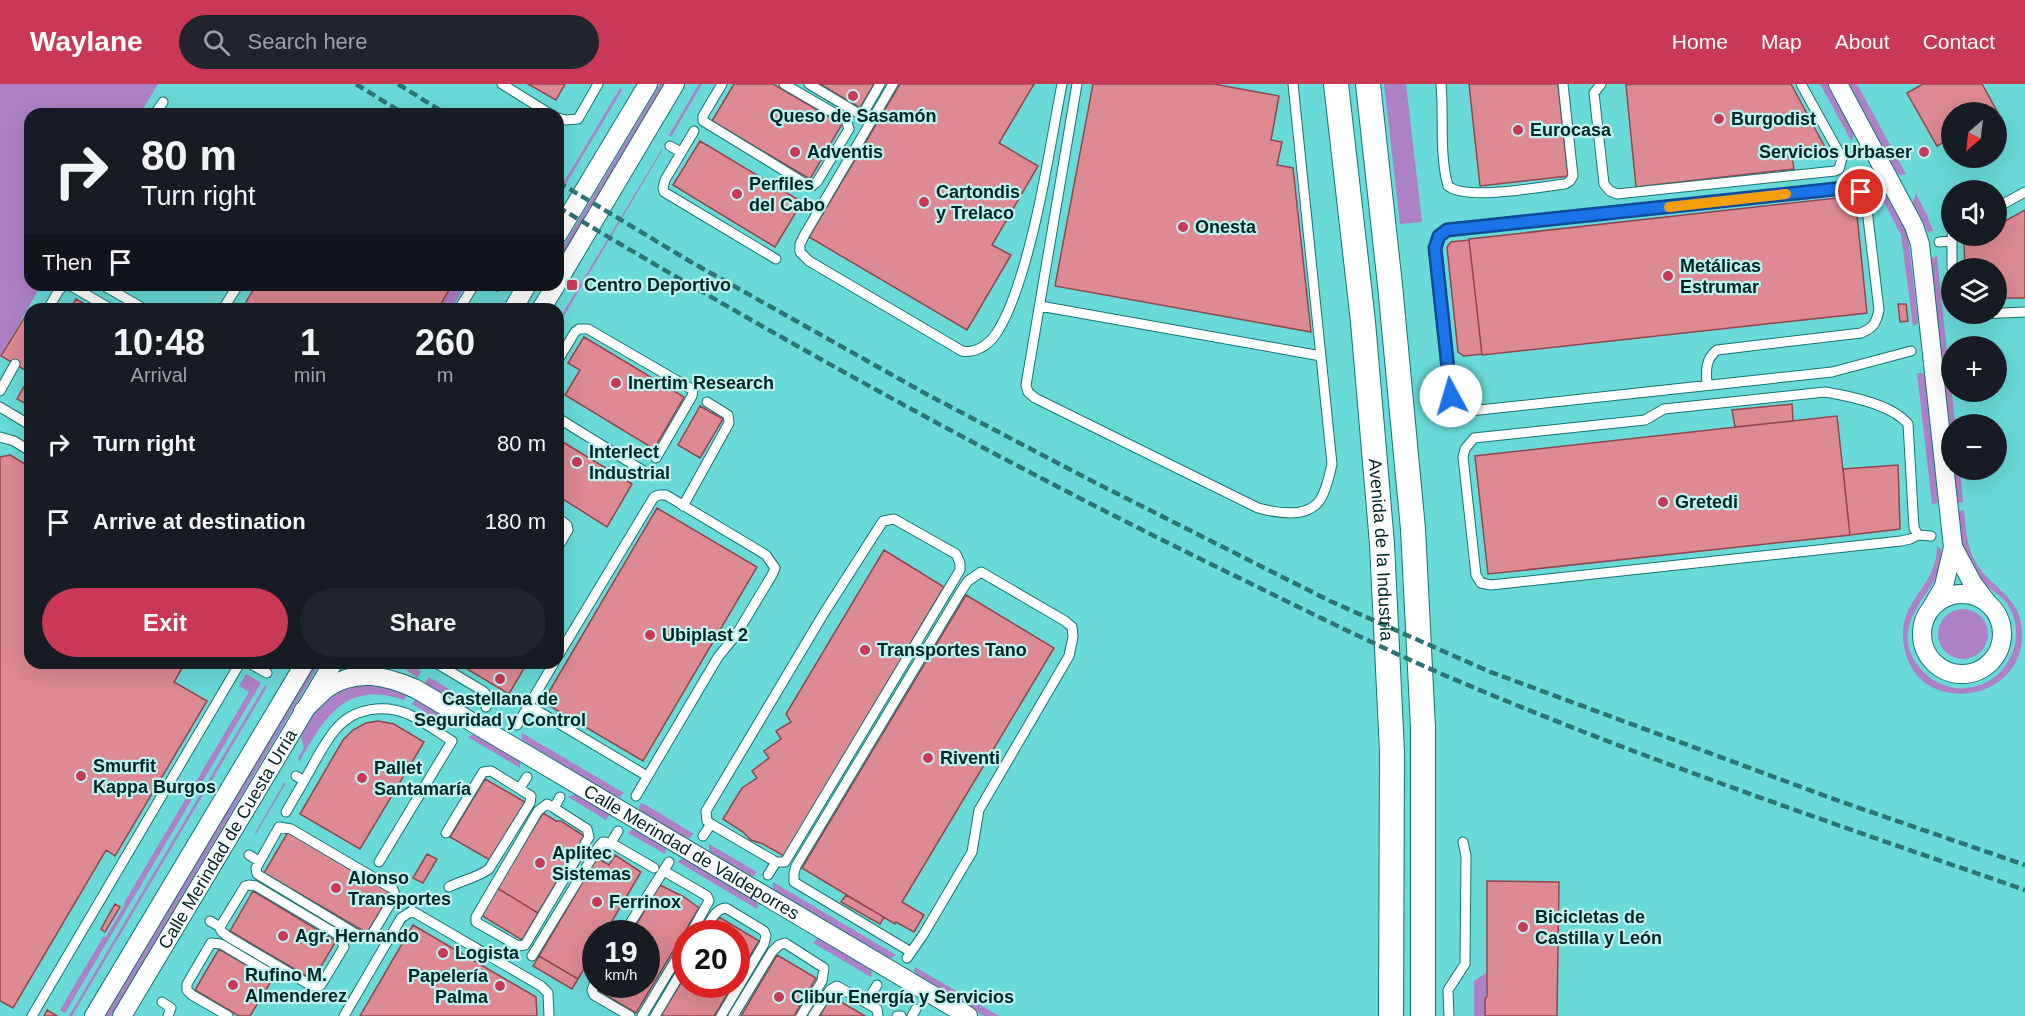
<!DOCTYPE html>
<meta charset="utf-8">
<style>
body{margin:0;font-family:Arial,sans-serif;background:#20242c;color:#f1f3f6;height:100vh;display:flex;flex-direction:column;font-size:22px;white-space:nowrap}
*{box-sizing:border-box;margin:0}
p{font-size:20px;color:#9ea1a6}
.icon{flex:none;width:33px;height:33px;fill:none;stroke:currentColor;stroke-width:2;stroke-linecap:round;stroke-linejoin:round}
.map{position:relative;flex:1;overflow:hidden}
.sheet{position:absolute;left:24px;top:219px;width:540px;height:366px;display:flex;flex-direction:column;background:#171b24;border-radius:18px;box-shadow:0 6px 24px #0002}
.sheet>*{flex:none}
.banner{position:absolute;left:24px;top:24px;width:540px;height:183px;border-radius:18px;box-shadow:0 6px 24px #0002;background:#171b24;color:#f1f3f6;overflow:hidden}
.needle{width:39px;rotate:208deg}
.tools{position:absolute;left:1941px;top:18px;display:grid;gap:12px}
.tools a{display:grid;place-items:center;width:66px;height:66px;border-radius:50%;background:#171b24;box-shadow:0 6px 24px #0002;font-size:30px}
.speed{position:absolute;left:582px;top:836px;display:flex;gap:12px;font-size:30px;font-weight:700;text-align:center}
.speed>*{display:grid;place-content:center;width:78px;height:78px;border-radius:50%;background:#171b24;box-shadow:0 6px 24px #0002;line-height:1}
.speed small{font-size:15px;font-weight:400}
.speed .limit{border:9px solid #d22;background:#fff;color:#111}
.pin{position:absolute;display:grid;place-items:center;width:51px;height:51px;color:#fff;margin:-26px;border:3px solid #fff;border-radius:50%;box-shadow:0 2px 6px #0007}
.me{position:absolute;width:66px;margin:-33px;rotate:354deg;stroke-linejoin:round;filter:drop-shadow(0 0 4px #0008)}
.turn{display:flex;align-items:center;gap:21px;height:126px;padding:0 18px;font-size:27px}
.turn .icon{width:78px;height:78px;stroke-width:2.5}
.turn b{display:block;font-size:42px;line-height:51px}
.then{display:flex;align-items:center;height:57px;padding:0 18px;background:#0003;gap:12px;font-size:22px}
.eta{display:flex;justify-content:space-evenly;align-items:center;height:102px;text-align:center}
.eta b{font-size:36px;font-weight:800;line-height:42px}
.action{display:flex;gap:12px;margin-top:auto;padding:12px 18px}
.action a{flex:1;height:69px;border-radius:36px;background:#c93955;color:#fff;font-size:24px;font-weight:800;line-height:69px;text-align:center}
.action a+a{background:#20242c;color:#f1f3f6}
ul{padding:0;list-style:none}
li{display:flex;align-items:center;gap:18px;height:78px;padding:0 18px}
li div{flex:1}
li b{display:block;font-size:22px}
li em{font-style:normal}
header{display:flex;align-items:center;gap:36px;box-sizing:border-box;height:84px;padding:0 30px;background:#c93955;color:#fff}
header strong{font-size:28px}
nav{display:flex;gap:33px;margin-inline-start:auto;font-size:21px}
.search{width:420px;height:54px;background:#20242c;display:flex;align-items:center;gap:15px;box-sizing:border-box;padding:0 21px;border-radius:33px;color:#9ea1a6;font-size:22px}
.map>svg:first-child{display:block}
.green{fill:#ae80c6}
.building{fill:#de8a92;stroke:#92464f;stroke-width:1.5}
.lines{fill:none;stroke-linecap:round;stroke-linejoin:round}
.lane-casing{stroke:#147574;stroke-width:11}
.street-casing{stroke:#147574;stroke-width:20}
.secondary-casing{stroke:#147574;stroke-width:26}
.lane{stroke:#fff;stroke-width:9}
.street{stroke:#fff;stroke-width:18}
.secondary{stroke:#fff;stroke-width:24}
.rail{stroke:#2e7473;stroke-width:4.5;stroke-dasharray:9 4.5;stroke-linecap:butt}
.route-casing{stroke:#114b97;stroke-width:15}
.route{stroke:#1a73e8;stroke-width:10}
.slow{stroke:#f59e0b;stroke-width:10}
.poi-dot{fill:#c93955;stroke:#bef1ef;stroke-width:2}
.labels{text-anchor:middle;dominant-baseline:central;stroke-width:4.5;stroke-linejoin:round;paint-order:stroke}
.poi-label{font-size:18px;font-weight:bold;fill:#002525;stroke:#bef1ef;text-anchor:start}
.street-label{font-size:18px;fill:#002525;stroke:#bef1ef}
</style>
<header>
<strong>Waylane</strong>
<div class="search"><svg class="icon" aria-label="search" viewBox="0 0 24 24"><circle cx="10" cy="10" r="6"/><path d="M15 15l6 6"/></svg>Search here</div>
<nav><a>Home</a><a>Map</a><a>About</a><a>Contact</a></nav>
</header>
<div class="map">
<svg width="2025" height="932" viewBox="0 0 2025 932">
<rect width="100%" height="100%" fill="#69dad8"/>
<path class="green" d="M 0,0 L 158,0 L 140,30 L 30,30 L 30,201 L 41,201 L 0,273 Z
M 660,0 L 664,0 L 558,179 L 558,171 Z
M 699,0 L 702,0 L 671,53 L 669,51 Z
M 1384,0 L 1406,0 L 1422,138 L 1400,140 Z
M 1820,0 L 1828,0 L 1854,49 L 1852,58 Z
M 1848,0 L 1857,0 L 1906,90 L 1901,91 L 1897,89 Z
M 620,4 L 622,6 L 558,113 L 558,108 Z
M 662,65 L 662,67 L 558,242 L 558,237 Z
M 1875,88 L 1902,138 L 1908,152 L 1918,237 L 1918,240 L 1913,242 L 1901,151 L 1869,89 Z
M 1916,110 L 1927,131 L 1933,147 L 1928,148 L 1913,118 Z
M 1937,172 L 1949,287 L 1943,286 L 1931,177 L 1932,174 Z
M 452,201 L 466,201 L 451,225 L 438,225 Z
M 1917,289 L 1922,289 L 1925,292 L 1938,419 L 1932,420 Z
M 1951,300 L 1955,340 L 1952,340 L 1951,370 L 1944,303 Z
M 1953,386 L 1960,386 L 1963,418 L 1957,419 Z
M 1964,426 C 1966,443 1966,460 1974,475 C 1990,507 2024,510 2022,554 C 2020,619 1920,632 1905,567 C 1893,515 1937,508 1937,462 L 1940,464 C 1958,496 1878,533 1920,584 C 1929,595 1942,602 1955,604 C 1971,606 1990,600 2001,587 C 2019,568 2022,537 2004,516 C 1997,508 1986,504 1980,495 C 1974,487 1969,476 1964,467 C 1958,456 1959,440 1958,427 Z
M1938 550a25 25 0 1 1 50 0a25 25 0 1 1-50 0Z
M 315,579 L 320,579 L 111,932 L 105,932 Z
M 398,579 L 413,579 L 421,588 L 417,594 Z
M 246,590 L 261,599 L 65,929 L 60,926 L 103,853 L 106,853 L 125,820 L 124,819 L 249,608 L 239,602 Z
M 429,593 L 474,620 L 473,622 L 467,624 L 425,599 Z
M 369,599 L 408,609 L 404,616 C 345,596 325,633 299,678 L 298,674 L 304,664 L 300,650 C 311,633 321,613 341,605 C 350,602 360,601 369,599 Z
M 265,601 L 267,603 L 72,932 L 69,932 Z
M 416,614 L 448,634 L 447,642 L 412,620 Z
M 522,649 L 624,709 L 619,713 L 615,712 L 522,656 Z
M 472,651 L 476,651 L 518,675 L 520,678 L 520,684 L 468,653 Z
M 284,699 L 286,699 L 256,750 L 255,749 Z
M 576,710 L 610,730 L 606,736 L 568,713 Z
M 641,719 L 646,721 L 694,750 L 689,754 L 684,753 L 640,727 L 639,722 Z
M 632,745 L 637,746 L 666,764 L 665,770 L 628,749 Z
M 709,760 L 757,788 L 754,792 L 748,791 L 712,770 L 709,767 Z
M 684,774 L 755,816 L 758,820 L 757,825 L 678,778 L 681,775 Z
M 773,798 L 896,871 L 891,874 L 885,873 L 776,808 L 773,804 Z
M 818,854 L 870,885 L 872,888 L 871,893 L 813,859 Z
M 915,883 L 999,932 L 984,932 L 916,891 L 914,886 Z
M 1487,888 L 1485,932 L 1474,932 L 1474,897 Z"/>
<path class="building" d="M 528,0 L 565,0 L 556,16 Z
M 734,0 L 773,0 L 842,40 L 810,95 L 712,37 Z
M 820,0 L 874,0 L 860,24 Z
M 900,0 L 1034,0 L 999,59 L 1038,82 L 992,161 L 1011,171 L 967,246 L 809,153 Z
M 1093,0 L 1214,0 L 1279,12 L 1271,56 L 1282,58 L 1277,81 L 1293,84 L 1311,248 L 1055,202 Z
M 1469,0 L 1558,0 L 1568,92 L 1480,102 Z
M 1633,0 L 1791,0 L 1828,69 L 1792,73 L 1794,85 L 1636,103 L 1626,1 Z
M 1923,0 L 1982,0 L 1998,29 L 1952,28 L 1952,54 L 1937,62 L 1907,9 Z
M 700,57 L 802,118 L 775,163 L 673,101 Z
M 1861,83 L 1868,96 L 1864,99 L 1857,86 Z
M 1855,112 L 1867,229 L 1482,271 L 1469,155 Z
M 2025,126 L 2025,214 L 1996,214 L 1996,184 L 1965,184 L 1964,159 L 1979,152 L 1996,152 L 1996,142 Z
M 1469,156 L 1482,270 L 1464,272 L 1458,268 L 1447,163 L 1451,158 Z
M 256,201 L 452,201 L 438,225 L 242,225 Z
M 76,215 L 93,225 L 70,225 Z
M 1898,220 L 1906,220 L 1908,237 L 1900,238 Z
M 29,226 L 30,226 L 30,289 L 1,272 Z
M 584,253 L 684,313 L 654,365 L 565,311 L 580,286 L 568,279 Z
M 30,292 L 30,322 L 17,315 Z
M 1792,320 L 1793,337 L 1735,343 L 1732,326 Z
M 700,322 L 723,335 L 700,374 L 678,361 Z
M 1837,332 L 1850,451 L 1488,490 L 1475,372 Z
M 558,355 L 632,400 L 607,443 L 558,412 Z
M 10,371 L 30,383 L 30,579 L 185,579 L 174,598 L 207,617 L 115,772 L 106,766 L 13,924 L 0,917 L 0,373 Z
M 1898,381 L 1900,445 L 1850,451 L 1843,385 Z
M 657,424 L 757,483 L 643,677 L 543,618 Z
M 884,466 L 944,503 L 784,772 L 763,760 L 751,756 L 743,748 L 723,735 L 742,704 L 757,694 L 752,687 L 769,674 L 764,667 L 781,655 L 776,647 L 791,638 L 786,630 Z
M 966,511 L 1054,564 L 902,818 L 924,831 L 914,848 L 896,838 L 895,840 L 802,784 Z
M 457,579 L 527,579 L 509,610 Z
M 378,637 L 394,640 L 424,658 L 360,765 L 300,730 L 343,656 L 353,646 L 366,639 Z
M 485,695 L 525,718 L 490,776 L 450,753 Z
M 543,729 L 556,737 L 561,737 L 584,752 L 538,829 L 497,804 Z
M 288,748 L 391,809 L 367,849 L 264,789 Z
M 427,770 L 437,775 L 423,799 L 413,794 Z
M 615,771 L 641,788 L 605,849 L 596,849 L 596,865 L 578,895 L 539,872 L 597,774 L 609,781 Z
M 1487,797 L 1559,798 L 1557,932 L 1485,932 L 1485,915 L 1487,912 Z
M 660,801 L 684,813 L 699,824 L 636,929 L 597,906 L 600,900 L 646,900 L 646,849 L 631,849 Z
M 497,804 L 538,829 L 522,856 L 481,831 Z
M 253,807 L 336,857 L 313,896 L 230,847 Z
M 846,811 L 884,833 L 880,840 L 841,818 Z
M 115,820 L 120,823 L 105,848 L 101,845 Z
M 719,833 L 759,857 L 736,895 L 736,849 L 710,849 Z
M 413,841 L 536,913 L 537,932 L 360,932 Z
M 219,865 L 272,896 L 250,932 L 239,932 L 195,906 Z
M 777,871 L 816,894 L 794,932 L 741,932 Z
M 539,872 L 578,895 L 572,905 L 533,882 Z
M 686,890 L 686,900 L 734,900 L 714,932 L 661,932 Z
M 831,912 L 865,932 L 820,932 Z
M 47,926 L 57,932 L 44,932 Z"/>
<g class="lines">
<g class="lane-casing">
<path id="lane" d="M 502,0 L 550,30
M 722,0 L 703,32 L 703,37 L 806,100 L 812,102 L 817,98 L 849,45 L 846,36 L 784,0
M 809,0 L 856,28 L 861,29 L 865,26 L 880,0
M 893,0 L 805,150 L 800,160 L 800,168 L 809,177 L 962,267 C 978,270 992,258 999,245 C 1010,227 1017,205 1023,185 C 1041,125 1050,62 1062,0
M 1077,0 L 1026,301 L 1028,308 L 1035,314 L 1258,424 C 1277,429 1307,435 1320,416 C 1327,405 1329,392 1332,380 L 1293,0
M 1441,0 C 1444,33 1439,69 1448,102 C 1467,117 1539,103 1565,100 L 1570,97 L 1573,92 L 1563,0
M 1601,0 L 1594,9 L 1604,100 L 1610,107 L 1617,110 L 1835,87 L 1839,85 L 1842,74 L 1801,0
M 155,30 L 163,18
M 558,34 L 566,36 L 578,35 L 598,0
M 694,47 L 665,96 L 663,104 L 664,108 L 776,175
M 670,62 L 681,68
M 1996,124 L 2025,108
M 1952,152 L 1952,184
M 1939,158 L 1952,157
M 67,201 L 73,203 L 111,225
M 103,201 L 144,225
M 494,201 L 497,202
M 1040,222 L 1321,272
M 48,225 L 59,206 L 65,201
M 223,225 L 238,201
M 459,225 L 474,201
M 1978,230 L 2025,228
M 558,276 L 575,248 L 579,245 L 588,245 L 693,306 L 692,312 L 656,374
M 1707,301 C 1706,287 1705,275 1717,266 L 1861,249 C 1873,244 1876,240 1879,226 L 1866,117 L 1861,108 L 1854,103 L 1447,146 L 1439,152 L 1435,164 L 1451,312 L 1459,323 L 1470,327 L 1832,288 L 1911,267
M 0,307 L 15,280
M 0,323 L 30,341
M 558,334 L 642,386
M 0,353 L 14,357 L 30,367
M 683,422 L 729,339 L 728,331 L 707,318
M 558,434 L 567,441 L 568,446 L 558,463
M 1918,451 L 1910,455 L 1901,457 L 1491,501 L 1481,499 L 1476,491 L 1463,373 L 1465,365 L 1474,354 L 1645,336 L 1664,325 L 1825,308 C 1849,312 1892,320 1908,340 L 1914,444 L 1918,451 L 1931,452
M 558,572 L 654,413 L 659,411 L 666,411 L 766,471 L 775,484 L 772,491 L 736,551 L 718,573 L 636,712
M 249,579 L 267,589
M 436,579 L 483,607 L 489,614 L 486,623
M 528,621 L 647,692
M 517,641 L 554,579
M 296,692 L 304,697 C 314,680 323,660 336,645 C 353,624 384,620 408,630 C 423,637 438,648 452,657 L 379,778
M 520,704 L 527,693
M 554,724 L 547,720 L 538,727 L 476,833 L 476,838 L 518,862 L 525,861 L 589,753 L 587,745 L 554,724 L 560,713
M 286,728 L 304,697
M 279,743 L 291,745 L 393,805 L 395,812 L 371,852 L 367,854 L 363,854 L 257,790 L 256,784 Z
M 446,749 L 483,688 L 491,687 L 531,712 L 530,719 L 489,785 C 477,794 462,796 449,803
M 703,752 L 711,740 L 707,737 L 706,727 L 824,529 L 883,437 L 894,435 L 956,470 L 960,479 L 960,486 L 785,778 L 776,778 L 711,740
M 611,759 L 618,747
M 249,771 L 259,777
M 664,787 L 707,812 L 709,817 L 691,849
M 768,791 L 776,778
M 210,837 L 220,843 L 245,802 L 249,801 L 256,802 L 340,852 L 344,863 L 321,901 L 317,903 L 310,901 L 227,852 L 221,847 L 220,843
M 624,849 L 669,778
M 704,849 C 709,840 714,825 726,824 L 764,847 L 766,852 L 764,860 L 721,932
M 532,872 L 599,762 L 603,758 L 611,759 L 654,784
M 907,874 L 923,851 L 972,768 L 979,726 L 1069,572 L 1073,553 L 1072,543 L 1065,537 L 981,488 L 968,497 L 960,509 L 796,782 L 794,789 L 794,798 L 911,868
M 596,896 L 592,906 L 594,911 L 630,932
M 162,918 L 171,924 L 168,932
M 866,919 L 877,901
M 32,932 L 240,579
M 228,932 L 192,911 L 187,906 L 187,900 L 211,859 L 221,860 L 278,894
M 344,932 L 401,834 L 412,827 L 541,902 L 548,909 L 549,932
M 642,932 L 686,859
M 655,932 L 686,880
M 733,932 L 772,868 L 779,861 L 785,859 L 824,884 L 822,897 L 801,932
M 813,932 L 830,906 L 837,902 L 877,925 L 878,932
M 897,932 L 901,932
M 912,932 L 916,925
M 1449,932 L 1448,906 L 1465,880 L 1466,772 L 1463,758"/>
</g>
<g class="street-casing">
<g id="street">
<path d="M 1838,0 L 1914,142 L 1920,160 L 1953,463 L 1944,502 L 1933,521"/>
<path d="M 558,150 L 648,0"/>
<path d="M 558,197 L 675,0"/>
<path d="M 513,225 L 527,201"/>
<path d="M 541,225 L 556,201"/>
<path d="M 1953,463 L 1973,500 L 1986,517"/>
<circle cx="1962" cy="550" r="40"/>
<path id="s1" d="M 303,627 C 311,619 319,611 327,604 C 356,584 387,592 416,605 L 968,932"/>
<path d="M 94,932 L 305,579"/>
<path id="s2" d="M 122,932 L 333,579"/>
</g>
</g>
<g class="secondary-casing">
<g id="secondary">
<path id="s3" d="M 1336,0 L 1363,238 L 1382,460 L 1392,668 L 1391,932"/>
<path d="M 1368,0 L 1390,201 L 1413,445 L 1423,644 L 1423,932"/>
</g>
</g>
<use href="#lane" class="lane"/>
<use href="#street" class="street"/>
<use href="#secondary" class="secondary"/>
<path class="rail" d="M 356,0 L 404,30
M 398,0 L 446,30
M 558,98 L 691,178 L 928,311 L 1092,397 L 1330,517 L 1488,587 L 1839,717 L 2025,781
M 558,123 C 775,253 996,375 1223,486 C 1309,528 1394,571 1482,607 C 1660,681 1843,743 2025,806"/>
</g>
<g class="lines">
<g class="route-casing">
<path id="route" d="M 1451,312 L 1435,164 L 1439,152 L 1447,146 L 1854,103 L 1861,108"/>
</g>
<use href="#route" class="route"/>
<path class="slow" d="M 1669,123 L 1786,110"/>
</g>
<g class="poi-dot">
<circle cx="853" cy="12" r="6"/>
<circle cx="1719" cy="35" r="6"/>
<circle cx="1518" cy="46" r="6"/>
<circle cx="795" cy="68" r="6"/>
<circle cx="1924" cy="68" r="6"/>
<circle cx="737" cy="110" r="6"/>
<circle cx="924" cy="118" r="6"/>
<circle cx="1183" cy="143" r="6"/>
<circle cx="1668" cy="192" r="6"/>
<rect x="566" y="195" width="12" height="12" rx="3"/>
<circle cx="616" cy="299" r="6"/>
<circle cx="577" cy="378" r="6"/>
<circle cx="1663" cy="418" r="6"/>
<circle cx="650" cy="551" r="6"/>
<circle cx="865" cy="566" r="6"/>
<circle cx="500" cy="595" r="6"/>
<circle cx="928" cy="674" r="6"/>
<circle cx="81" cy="692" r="6"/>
<circle cx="362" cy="694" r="6"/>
<circle cx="540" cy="779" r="6"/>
<circle cx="336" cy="804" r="6"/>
<circle cx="597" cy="818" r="6"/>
<circle cx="1523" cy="843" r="6"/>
<circle cx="283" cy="852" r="6"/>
<circle cx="443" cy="869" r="6"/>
<circle cx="233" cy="901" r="6"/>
<circle cx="500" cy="902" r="6"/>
<circle cx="779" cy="913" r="6"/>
</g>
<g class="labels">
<g class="poi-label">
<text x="853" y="32" text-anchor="middle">Queso de Sasamón</text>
<text x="1731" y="35">Burgodist</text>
<text x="1530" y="46">Eurocasa</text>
<text x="807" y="68">Adventis</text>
<text x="1912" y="68" text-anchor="end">Servicios Urbaser</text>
<text x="749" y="100">Perfiles<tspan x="749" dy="21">del Cabo</tspan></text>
<text x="936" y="108">Cartondis<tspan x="936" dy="21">y Trelaco</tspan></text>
<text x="1195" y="143">Onesta</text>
<text x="1680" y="182">Metálicas<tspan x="1680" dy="21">Estrumar</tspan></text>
<text x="584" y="201">Centro Deportivo</text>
<text x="628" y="299">Inertim Research</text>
<text x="589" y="368">Interlect<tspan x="589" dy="21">Industrial</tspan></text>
<text x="1675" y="418">Gretedi</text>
<text x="662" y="551">Ubiplast 2</text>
<text x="877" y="566">Transportes Tano</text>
<text x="500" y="615" text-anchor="middle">Castellana de<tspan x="500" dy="21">Seguridad y Control</tspan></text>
<text x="940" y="674">Riventi</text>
<text x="93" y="682">Smurfit<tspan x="93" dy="21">Kappa Burgos</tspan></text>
<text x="374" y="684">Pallet<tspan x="374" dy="21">Santamaría</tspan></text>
<text x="552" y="769">Aplitec<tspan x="552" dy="21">Sistemas</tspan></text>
<text x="348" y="794">Alonso<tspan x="348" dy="21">Transportes</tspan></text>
<text x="609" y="818">Ferrinox</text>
<text x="1535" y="833">Bicicletas de<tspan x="1535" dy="21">Castilla y León</tspan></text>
<text x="295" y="852">Agr. Hernando</text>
<text x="455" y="869">Logista</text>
<text x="245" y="891">Rufino M.<tspan x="245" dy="21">Almenderez</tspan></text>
<text x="488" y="892" text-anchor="end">Papelería<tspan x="488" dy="21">Palma</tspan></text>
<text x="791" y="913">Clibur Energía y Servicios</text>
</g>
<g class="street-label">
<text stroke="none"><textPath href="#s3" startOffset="468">Avenida de la Industria</textPath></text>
<text stroke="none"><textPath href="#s2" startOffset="206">Calle Merindad de Cuesta Urria</textPath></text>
<text stroke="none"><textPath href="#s1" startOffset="447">Calle Merindad de Valdeporres</textPath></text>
</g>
</g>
</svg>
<div class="tools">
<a><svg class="needle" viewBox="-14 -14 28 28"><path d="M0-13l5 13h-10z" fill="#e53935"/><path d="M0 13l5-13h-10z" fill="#9ea1a6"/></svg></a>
<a><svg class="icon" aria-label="sound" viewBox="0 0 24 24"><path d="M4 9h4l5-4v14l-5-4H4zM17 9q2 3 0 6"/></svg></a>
<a><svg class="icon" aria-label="layers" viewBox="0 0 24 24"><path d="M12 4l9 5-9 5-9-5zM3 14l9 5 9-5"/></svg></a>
<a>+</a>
<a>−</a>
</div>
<div class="speed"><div>19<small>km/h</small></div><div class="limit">20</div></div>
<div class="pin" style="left:1861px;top:108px;background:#d93025"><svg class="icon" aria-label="arrive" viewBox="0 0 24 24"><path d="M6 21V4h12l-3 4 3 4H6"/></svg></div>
<svg class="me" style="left:1451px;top:312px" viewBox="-20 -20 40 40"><circle r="19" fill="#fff"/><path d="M0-13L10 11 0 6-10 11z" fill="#1a73e8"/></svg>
<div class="banner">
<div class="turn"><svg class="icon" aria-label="right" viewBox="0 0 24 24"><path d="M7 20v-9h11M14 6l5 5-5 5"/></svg><div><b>80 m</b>Turn right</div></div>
<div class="then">Then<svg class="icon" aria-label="arrive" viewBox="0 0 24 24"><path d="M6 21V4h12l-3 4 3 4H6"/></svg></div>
</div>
<section class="sheet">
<div class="eta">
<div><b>10:48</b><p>Arrival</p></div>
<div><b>1</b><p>min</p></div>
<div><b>260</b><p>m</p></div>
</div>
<ul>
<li><svg class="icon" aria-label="right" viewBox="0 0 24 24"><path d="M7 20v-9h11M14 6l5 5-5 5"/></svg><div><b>Turn right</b></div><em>80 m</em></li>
<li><svg class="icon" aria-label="arrive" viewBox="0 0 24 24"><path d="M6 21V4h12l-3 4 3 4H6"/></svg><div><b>Arrive at destination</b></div><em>180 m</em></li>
</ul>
<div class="action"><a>Exit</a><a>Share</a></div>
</section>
</div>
